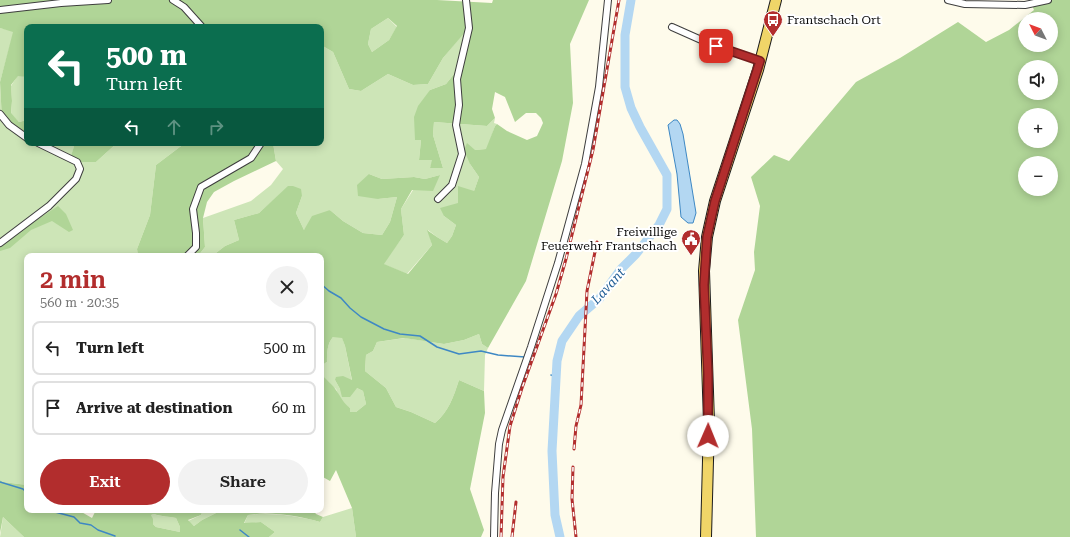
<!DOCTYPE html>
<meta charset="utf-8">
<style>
body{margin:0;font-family:"Roboto Serif",serif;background:#f2f2f2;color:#222;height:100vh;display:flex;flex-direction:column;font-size:15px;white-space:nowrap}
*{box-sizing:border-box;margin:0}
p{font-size:13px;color:#767676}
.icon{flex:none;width:22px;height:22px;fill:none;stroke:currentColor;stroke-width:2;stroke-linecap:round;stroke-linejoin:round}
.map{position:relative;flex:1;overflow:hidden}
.panel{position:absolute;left:24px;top:253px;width:300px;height:260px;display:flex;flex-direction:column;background:#fff;border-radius:8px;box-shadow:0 2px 10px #0003}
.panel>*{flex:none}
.hud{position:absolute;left:24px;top:24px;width:300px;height:122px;border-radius:8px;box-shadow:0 2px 10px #0003;background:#0b6e4f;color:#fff;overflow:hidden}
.needle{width:26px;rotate:312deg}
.tools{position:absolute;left:1018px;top:12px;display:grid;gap:8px}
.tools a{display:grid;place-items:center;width:40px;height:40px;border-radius:50%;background:#fff;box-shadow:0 2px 10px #0003;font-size:20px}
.pin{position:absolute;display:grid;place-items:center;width:34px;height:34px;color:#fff;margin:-17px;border-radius:8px;box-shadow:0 2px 6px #0006}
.me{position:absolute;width:44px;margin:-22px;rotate:1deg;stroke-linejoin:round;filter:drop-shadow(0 0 3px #0008)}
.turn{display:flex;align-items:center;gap:14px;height:84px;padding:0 16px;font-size:18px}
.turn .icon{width:52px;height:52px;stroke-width:2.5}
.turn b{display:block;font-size:28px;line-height:34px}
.lanes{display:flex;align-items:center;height:38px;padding:0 16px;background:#0003;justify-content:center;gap:20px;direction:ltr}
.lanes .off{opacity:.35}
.round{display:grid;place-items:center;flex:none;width:42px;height:42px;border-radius:21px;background:#f2f2f2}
.overview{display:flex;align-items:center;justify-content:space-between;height:68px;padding:0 16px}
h1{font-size:24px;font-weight:600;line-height:30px;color:#b22d2d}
.button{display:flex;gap:8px;margin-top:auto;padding:8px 16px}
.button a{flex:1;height:46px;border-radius:24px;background:#b22d2d;color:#fff;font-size:16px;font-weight:600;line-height:46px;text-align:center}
.button a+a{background:#f2f2f2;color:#222}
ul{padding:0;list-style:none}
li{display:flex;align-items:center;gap:12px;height:54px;margin:0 8px 6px;padding:0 8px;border:2px solid #e0e0e0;border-radius:8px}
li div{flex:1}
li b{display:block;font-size:15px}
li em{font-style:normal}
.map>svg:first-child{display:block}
.green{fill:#cde5b7}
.forest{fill:#b0d597;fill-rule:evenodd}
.water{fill:#b3d7f2;stroke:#3e88c4}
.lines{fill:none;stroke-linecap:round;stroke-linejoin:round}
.stream{stroke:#3e88c4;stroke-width:1.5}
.river{stroke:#b3d7f2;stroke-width:9}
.street-casing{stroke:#3e3e3e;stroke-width:8}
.primary-casing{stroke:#1c1c1c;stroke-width:12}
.street{stroke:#fff;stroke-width:6}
.primary{stroke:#f0d568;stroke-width:10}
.rail-casing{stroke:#b22d2d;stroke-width:3}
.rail{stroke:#fff;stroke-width:1.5;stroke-dasharray:4.5;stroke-linecap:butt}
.route-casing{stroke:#741d1d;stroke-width:10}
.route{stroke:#b22d2d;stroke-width:7}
.labels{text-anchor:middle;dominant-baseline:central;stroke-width:4;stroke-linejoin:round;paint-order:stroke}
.poi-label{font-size:12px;fill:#0b0b0b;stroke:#fff;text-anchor:start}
.water-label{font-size:13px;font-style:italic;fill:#1d5b94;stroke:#fff}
</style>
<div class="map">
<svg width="1070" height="537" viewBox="0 0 1070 537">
<rect width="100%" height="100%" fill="#fefbeb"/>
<path class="green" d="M 388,18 L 397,27 L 389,40 L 372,52 L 368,44 L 371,29 Z
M 0,28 L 14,31 L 0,82 L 2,121 L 27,134 L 27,143 L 75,143 L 71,157 L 96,162 L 117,143 L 185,143 L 156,165 L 150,215 L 137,249 L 138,256 L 27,256 L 27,485 L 3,482 L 0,480 Z
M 466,30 L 454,74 L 446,84 L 430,90 L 421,140 L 419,160 L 433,160 L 430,168 L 443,168 L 433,135 L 434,122 L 487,126 L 495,118 L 494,123 L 497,124 L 495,126 L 487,149 L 475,150 L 470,164 L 479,177 L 474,191 L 444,216 L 456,225 L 452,236 L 447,243 L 437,237 L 428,230 L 432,245 L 407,274 L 383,264 L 404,235 L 401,209 L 413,190 L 440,175 L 425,179 L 414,177 L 382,179 L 369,174 L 378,199 L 397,197 L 390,222 L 382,235 L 363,233 L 343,221 L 330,210 L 304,230 L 296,213 L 302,196 L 288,187 L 259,213 L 234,220 L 239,240 L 225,246 L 212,256 L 198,256 L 205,247 L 203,218 L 251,201 L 271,185 L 283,169 L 276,161 L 273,143 L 321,143 L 321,45 L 333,52 L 349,89 L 361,91 L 388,74 L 413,85 L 428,84 L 443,58 Z
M 18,75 L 27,77 L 27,120 L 19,122 L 11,114 L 12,101 L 11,86 Z
M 479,334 L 482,344 L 488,348 L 485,355 L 484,391 L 459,380 C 453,398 449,411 435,423 L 411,412 L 396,407 L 386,388 L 365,371 L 366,355 L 373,351 L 377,342 L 405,338 L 444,344 L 464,340 Z
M 333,337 L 342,337 L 345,346 L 352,381 L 335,380 L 340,389 L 357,388 L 363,391 L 366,404 L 356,412 L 350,412 L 350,408 L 345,405 L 340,398 L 336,389 L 330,385 L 321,373 L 321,364 L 327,362 C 327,352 327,344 333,337 Z
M 352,508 L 356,537 L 269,537 L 275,532 L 261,522 L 244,524 L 248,515 C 270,512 299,516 320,522 L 323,517 Z
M 203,510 L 222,510 L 202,520 L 194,526 L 188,521 L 201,515 Z
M 154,514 C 161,517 168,516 176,518 L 180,527 L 180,532 L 156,527 L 153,524 L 151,515 Z
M 3,517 L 24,537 L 0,537 Z"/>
<path class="forest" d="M 0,0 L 437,0 L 492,3 L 493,0 L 589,0 L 570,44 L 573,103 L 562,161 L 526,281 L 488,348 L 482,344 L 479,334 L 464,340 L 444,344 L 404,338 L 377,342 L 373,351 L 366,355 L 365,371 L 386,388 L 396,407 L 411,412 L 435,423 C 449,411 453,398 459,380 L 484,391 L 485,413 L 470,489 L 484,530 L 481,537 L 356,537 L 352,508 L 336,470 L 330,481 L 321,476 L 321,373 C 325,379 333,385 336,390 C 341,397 343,403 350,408 L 350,412 L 356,412 L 366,404 L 363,391 L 357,388 L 350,397 L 342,397 L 340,389 L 335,380 L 336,377 L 343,376 L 352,380 L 345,346 L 342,338 L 333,337 C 327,344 327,353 327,362 L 321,365 L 321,256 L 212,256 L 225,246 L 239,240 L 234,220 L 259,213 L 288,186 L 293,186 L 301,189 L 302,196 L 296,213 L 304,230 L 312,216 L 330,210 L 343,221 L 363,233 L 382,235 L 390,222 L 397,197 L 378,199 L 358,196 L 357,185 L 369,174 L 382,179 L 414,177 L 425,179 L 440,175 L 433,191 L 412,190 L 401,209 L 404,235 L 384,264 L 408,274 L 432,245 L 427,230 L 437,237 L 447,243 L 452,236 L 456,225 L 444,216 L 440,208 L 458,203 L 458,186 L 474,191 L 479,177 L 470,164 L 464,150 L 467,143 L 475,150 L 486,149 L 495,126 L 497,124 L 507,131 L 527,140 L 537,136 L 543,123 L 541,118 L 536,113 L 526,113 L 515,122 L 505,97 L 495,92 L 492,109 L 495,118 L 487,126 L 434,122 L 433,135 L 443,168 L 430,168 L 432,160 L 419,160 L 421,140 L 415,140 L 414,117 L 418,106 L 430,90 L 446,84 L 454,74 L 466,31 L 443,58 L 428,84 L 413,85 L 388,74 L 361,91 L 349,89 L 333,52 L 321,45 L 321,27 L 27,27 L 27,77 L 18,76 L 11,85 L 12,101 L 11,113 L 19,122 L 27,120 L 27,134 L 2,121 L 0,82 L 13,32 L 0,28 ZM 388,18 L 397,26 L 389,40 L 372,52 L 368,44 L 371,29 Z
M 996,0 L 1070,0 L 1070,537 L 756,537 L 752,429 L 738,320 L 755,270 L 754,252 L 760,206 L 751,177 L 774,155 L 789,161 L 856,82 L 900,58 L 958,22 L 986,42 L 1009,30 L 1034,10 L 1030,0 ZM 1025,19 L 1051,19 L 1051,45 L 1025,45 ZM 1025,67 L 1051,67 L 1051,93 L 1025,93 ZM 1025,115 L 1051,115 L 1051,141 L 1025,141 ZM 1025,163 L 1051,163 L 1051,189 L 1025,189 Z
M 75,143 L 117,143 L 96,162 L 81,162 L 71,156 Z
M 185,143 L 273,143 L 276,161 L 234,181 L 214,192 L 207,202 L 203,218 L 205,247 L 198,256 L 138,256 L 137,249 L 150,215 L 156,165 Z
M 58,206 L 66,214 L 73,230 L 69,232 L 52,221 L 31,230 L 10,248 L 0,251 L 0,239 L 23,229 Z
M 0,480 L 3,482 L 27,485 L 27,510 L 78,510 L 92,518 L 96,510 L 203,510 L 201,515 L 188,520 L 194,526 L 202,520 L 222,510 L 313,510 L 316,514 L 323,517 L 320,522 C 299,516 270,511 248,515 L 244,523 L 261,522 L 275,532 L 269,537 L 24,537 L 3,517 L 0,533 ZM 154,514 C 162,517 168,516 176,518 L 180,527 L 180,532 L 156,527 L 153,524 L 153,519 L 151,515 Z"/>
<path class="water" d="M 674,120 L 677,120 L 680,124 L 683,134 L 696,213 L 693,223 L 688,223 L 681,217 L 677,174 L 668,125 Z"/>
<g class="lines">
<path class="stream" d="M 321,284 L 329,291 L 341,298 L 350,308 L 361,317 L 384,329 L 400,334 L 420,336 L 437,347 L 459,354 L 481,351 L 498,355 L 525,357
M 551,375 L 557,377
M 0,482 L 23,489 L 27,493
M 51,510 L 55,512 L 74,517 L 80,523 L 91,525 L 98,530 L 115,536
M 240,530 L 249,537"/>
<path class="river" d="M 560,537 L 555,515 L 552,451 L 557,361 L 562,341 L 579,316 L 600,298 L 621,269 L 636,254 L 659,225 L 667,209 L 667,175 L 640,127 L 631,108 L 625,87 L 625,35 L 631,0"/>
<g class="street-casing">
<path id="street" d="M 173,0 L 184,7 L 202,27
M 948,0 L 965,4 L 1025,5 L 1048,0
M 0,10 L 61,3 L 108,0
M 672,27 L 708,43 L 760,61
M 0,114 L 9,125 L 27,138
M 438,199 L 452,185 L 462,154 L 456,125 L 459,105 L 457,79 L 469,28 L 466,0
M 0,243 L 49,206 L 76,179 L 80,169 L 77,162 L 38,143
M 187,256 L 196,247 L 196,233 L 193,209 L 201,187 L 251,158 L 261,143
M 494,537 L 495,493 L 499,444 L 502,430 L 531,347 L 558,263 L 585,164 L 599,87 L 608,0"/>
</g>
<g class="primary-casing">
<path id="primary" d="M 706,537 L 709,422 L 704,271 L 707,237 L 715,201 L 758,70 L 776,0"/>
</g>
<use href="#street" class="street"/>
<use href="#primary" class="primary"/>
<g class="rail-casing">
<path id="rail" d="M 574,449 L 576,426 L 581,405 L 587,291 L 597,242
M 573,467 L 572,499 L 576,537
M 501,537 L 503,477 L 510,426 L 522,388 L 556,294 L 566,259 L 593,150 L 619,0
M 512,537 L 516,502"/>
</g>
<use href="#rail" class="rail"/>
</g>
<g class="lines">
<g class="route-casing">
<path id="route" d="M 708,436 L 708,374 L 704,285 L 707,237 L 715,201 L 760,61 L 716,46"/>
</g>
<use href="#route" class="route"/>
</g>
<defs>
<g id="bus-pin" transform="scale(1)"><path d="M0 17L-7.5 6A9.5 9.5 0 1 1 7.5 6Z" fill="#b22d2d" stroke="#fff"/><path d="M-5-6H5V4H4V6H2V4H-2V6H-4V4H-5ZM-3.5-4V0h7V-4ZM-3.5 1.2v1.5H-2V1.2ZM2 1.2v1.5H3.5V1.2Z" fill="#fff"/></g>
<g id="civic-pin" transform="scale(1)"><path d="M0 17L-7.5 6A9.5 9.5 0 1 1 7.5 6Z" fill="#b22d2d" stroke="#fff"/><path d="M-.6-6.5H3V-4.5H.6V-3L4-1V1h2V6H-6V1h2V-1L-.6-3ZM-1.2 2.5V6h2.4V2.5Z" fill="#fff"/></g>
</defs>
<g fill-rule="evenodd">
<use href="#bus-pin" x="773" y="20"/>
<use href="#civic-pin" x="691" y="239"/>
</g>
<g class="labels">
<g class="poi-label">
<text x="787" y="20">Frantschach Ort</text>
<text x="677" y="232" text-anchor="end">Freiwillige<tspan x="677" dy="14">Feuerwehr Frantschach</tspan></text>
</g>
<g class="water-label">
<text transform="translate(608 286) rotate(-48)">Lavant</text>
</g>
</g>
</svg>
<div class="tools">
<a><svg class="needle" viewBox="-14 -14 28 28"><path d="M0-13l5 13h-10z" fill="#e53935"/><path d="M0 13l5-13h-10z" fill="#767676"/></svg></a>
<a><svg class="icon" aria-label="sound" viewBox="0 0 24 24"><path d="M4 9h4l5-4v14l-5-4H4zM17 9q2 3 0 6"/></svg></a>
<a>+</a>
<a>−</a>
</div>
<div class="pin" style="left:716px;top:46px;background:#d93025"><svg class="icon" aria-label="arrive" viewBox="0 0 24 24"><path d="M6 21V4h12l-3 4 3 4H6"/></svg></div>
<svg class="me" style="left:708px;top:436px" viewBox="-20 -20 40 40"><circle r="19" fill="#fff"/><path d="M0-13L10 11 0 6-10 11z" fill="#b22d2d"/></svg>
<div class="hud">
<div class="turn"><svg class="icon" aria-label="left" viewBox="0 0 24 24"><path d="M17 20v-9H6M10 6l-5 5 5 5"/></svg><div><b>500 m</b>Turn left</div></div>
<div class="lanes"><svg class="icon" aria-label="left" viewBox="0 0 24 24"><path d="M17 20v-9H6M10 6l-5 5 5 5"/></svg><svg class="icon off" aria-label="ahead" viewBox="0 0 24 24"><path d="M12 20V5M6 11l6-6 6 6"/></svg><svg class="icon off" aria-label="right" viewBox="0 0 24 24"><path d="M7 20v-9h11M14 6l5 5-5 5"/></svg></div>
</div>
<section class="panel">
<div class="overview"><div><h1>2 min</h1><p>560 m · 20:35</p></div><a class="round"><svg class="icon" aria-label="close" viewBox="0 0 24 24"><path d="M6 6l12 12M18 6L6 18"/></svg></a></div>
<ul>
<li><svg class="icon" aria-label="left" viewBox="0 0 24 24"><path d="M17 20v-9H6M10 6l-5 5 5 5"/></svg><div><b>Turn left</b></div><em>500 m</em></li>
<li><svg class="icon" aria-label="arrive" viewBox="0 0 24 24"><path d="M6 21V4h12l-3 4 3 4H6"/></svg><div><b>Arrive at destination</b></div><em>60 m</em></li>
</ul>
<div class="button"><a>Exit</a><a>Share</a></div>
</section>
</div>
